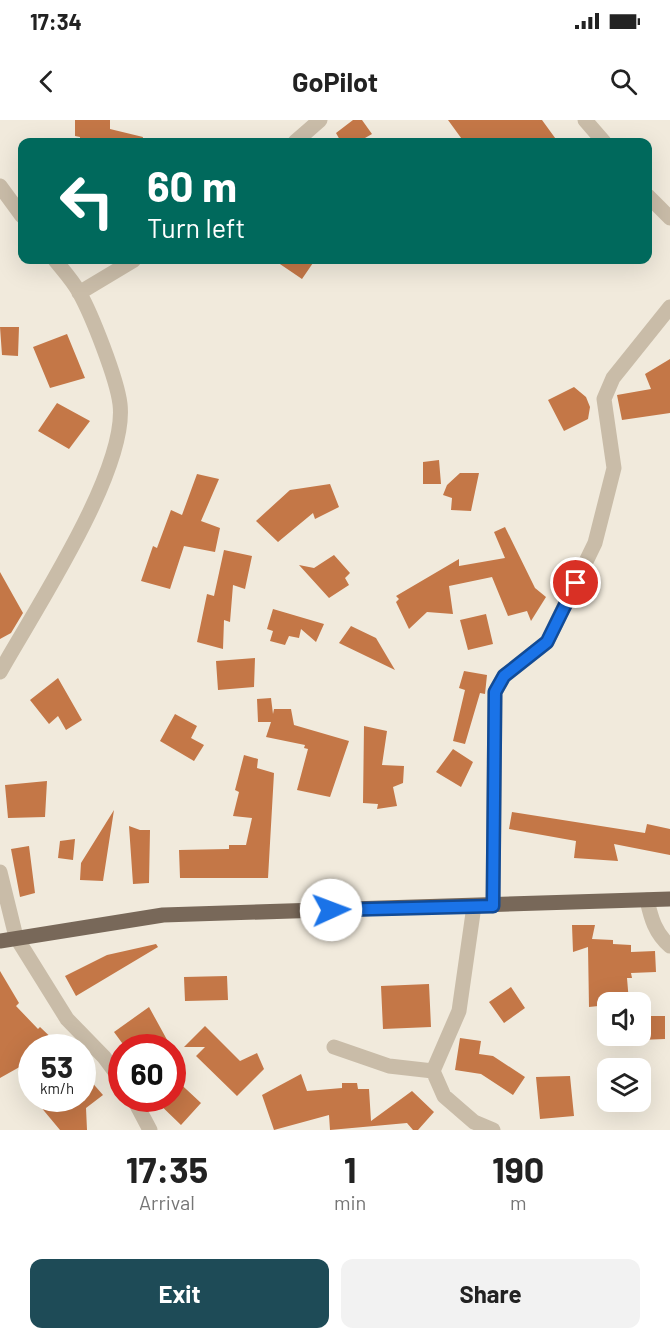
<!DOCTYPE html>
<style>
body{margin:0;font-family:Barlow,sans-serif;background:#f2f2f2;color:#222;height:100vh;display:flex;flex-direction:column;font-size:22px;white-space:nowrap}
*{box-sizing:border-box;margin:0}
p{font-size:20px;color:#767676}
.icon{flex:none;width:33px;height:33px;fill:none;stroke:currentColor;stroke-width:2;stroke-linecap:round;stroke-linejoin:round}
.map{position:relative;height:1010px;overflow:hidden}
.side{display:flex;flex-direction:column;background:#fff;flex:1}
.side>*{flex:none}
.banner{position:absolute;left:18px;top:18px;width:634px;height:126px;border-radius:12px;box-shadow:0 6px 24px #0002;background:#00695c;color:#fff;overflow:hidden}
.controls{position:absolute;left:597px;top:872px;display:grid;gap:12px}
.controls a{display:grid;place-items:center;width:54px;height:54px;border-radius:12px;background:#fff;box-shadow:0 6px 24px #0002;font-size:30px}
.speed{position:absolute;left:18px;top:914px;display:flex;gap:12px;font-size:30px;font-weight:700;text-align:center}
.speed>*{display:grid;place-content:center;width:78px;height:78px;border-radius:50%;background:#fff;box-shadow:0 6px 24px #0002;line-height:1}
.speed small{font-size:15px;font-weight:400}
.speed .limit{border:9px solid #d22;background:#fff;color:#111}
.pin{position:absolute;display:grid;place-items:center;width:51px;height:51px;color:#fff;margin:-26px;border:3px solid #fff;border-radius:50%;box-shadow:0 2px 6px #0007}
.me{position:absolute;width:66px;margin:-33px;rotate:88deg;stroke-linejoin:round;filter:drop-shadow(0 0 4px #0008)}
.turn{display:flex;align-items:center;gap:21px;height:126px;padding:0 30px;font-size:27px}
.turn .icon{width:78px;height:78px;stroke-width:2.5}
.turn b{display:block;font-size:42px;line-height:51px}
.eta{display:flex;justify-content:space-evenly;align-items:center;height:102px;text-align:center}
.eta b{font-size:36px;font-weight:700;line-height:42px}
.action{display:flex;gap:12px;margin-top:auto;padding:12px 30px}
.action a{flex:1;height:69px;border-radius:12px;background:#1e4b57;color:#fff;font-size:24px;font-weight:700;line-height:69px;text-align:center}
.action a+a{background:#f2f2f2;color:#222}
.status{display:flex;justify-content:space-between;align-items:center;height:42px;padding:0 30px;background:#fff;direction:ltr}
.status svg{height:16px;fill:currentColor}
header{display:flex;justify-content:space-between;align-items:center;height:78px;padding:0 30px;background:#fff;font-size:27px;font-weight:700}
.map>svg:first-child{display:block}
.building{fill:#c47747}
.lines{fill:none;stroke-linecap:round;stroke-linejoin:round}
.minor{stroke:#c9bca8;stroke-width:15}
.primary{stroke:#786859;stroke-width:15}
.route-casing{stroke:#114b97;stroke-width:15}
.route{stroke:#1a73e8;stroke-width:10}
</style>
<div class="status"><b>17:34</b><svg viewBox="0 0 49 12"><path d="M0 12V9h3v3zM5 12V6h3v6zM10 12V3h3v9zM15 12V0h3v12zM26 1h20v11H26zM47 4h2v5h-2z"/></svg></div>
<header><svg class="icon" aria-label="back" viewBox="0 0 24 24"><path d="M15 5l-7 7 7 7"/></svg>GoPilot<svg class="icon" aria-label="search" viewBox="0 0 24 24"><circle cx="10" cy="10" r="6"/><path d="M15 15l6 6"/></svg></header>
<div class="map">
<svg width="670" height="1010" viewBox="0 0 670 1010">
<rect width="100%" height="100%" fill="#f1eadc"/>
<path class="building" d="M 75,0 L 110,0 L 110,9 L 143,17 L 142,22 L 80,22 L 80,17 L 75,16 Z
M 353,0 L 362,0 L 372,14 L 358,22 L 341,22 L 336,13 Z
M 448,0 L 542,0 L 558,22 L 464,22 Z
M 274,140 L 315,140 L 302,159 Z
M 0,207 L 19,207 L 18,236 L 2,235 Z
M 67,214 L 85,258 L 50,268 L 33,227 Z
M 670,239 L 670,293 L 622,300 L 617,275 L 651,269 L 645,254 Z
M 574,267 L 586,277 L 590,287 L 588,299 L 564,311 L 548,280 Z
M 57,283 L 90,301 L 69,329 L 38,311 Z
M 439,340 L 441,364 L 423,364 L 423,342 Z
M 460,353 L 479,353 L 471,391 L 451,390 L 452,378 L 443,375 L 447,365 Z
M 197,354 L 219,359 L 201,401 L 220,408 L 215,432 L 184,426 L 170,469 L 141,461 L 153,426 L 157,428 L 171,390 L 182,395 Z
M 330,364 L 339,387 L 315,399 L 313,393 L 278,422 L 256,401 L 290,370 Z
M 505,407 L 535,468 L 546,477 L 531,501 L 527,491 L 508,496 L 492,457 L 449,466 L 453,494 L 427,492 L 409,509 L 396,482 L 399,479 L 396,476 L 459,439 L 459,446 L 505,438 L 494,412 Z
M 224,430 L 252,436 L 245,469 L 233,465 L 230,502 L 224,500 L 223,529 L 197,522 L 207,474 L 214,476 Z
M 334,435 L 350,453 L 345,458 L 349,465 L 329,478 L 299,445 L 314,448 Z
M 0,452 L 23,493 L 11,513 L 0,519 Z
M 273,489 L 324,504 L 316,522 L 301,509 L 299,518 L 289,516 L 285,525 L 270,521 L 273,511 L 267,509 Z
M 486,494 L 493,524 L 468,530 L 460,500 Z
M 351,506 L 376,518 L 395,550 L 339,523 Z
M 255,538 L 254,567 L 218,570 L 216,541 Z
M 464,551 L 487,555 L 485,574 L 480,573 L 465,624 L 453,621 L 465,570 L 459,568 Z
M 58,558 L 82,600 L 66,610 L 58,596 L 49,604 L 30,580 Z
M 271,578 L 273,594 L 274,589 L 291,589 L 294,605 L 349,621 L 330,677 L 297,670 L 308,629 L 304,628 L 305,625 L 266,617 L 271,602 L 258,602 L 257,579 Z
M 175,594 L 197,606 L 191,618 L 204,625 L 194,641 L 160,621 Z
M 364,606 L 387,611 L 382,645 L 404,646 L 403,663 L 393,667 L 397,686 L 377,689 L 378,684 L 363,683 Z
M 453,629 L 473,642 L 461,667 L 436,652 Z
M 244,635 L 258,639 L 257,648 L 274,653 L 268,758 L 180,758 L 179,730 L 229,729 L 229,725 L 246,725 L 252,698 L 233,696 L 239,672 L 235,670 Z
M 47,661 L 45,697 L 8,698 L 5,665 Z
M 114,690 L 103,761 L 80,760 L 81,743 Z
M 512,692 L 645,713 L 647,704 L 670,709 L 670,735 L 614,724 L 618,741 L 574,738 L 576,721 L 509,709 Z
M 129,706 L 140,710 L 150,710 L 149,763 L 133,764 Z
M 75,719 L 73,740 L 58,738 L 60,721 Z
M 29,726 L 35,773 L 20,777 L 11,729 Z
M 572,805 L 595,805 L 592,819 L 613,820 L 613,824 L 631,825 L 631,832 L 655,831 L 656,852 L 631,853 L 632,858 L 627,858 L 629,882 L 608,882 L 608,885 L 589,887 L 588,827 L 573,832 Z
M 156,824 L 158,827 L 76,876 L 65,856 L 107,835 Z
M 0,851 L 19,883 L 16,886 L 38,909 L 40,907 L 61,927 L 32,927 L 32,940 L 0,958 Z
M 227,856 L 228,880 L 185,881 L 184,857 Z
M 429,864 L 431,907 L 383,909 L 381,866 Z
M 511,867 L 525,888 L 504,903 L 489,882 Z
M 149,887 L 171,927 L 125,927 L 114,912 Z
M 640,896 L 665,896 L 665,919 L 640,920 Z
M 205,906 L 240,941 L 257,933 L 264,949 L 237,976 L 196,936 L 205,927 L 184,927 Z
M 460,918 L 481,921 L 479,934 L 493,936 L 525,957 L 513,975 L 481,954 L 455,950 Z
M 82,951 L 103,975 L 86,988 L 87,1010 L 60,1010 L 40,986 L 50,978 L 82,978 Z
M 301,954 L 307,971 L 342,968 L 342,963 L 357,963 L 358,969 L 369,969 L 371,1001 L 412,971 L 434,992 L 418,1010 L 413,1010 L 407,1003 L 330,1010 L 329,995 L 274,1010 L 262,975 Z
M 172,956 L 201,983 L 181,1005 L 153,978 L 172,978 Z
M 570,956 L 574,996 L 540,999 L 536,957 Z"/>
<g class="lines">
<path class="minor" d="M 585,0 L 604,22
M 295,22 L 320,0
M 0,66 L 22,96
M 648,76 L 670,98
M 79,173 L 134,140
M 0,552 C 34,491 128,350 120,284 C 117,259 92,195 79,172 C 73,161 63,150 55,140
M 0,752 L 16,817 L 67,899 L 104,937 L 122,961
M 647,780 C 651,798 655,813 670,826
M 493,786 L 495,572 L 504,556 L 547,522 L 595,423 L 614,348 L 604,279 L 613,258 L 670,187
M 334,927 L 389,946 L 433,951 L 459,891 L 474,786
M 433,951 L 444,976 L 474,1002 L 493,1010
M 133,978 L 150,1010"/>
<path class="primary" d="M 0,821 L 163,795 L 670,779"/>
</g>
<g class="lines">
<g class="route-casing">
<path id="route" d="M 331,790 L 493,786 L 495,572 L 504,556 L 547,522 L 576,463"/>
</g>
<use href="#route" class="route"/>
</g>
</svg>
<div class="controls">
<a><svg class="icon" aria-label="sound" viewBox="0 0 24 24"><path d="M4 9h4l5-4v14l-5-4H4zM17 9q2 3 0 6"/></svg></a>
<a><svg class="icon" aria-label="layers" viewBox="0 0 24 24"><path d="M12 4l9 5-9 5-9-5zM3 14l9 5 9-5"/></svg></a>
</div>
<div class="speed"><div>53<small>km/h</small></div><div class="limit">60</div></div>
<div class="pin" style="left:576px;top:463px;background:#d93025"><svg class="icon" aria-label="arrive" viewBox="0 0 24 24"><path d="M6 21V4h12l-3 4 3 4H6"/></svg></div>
<svg class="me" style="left:331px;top:790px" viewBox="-20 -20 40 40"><circle r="19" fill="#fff"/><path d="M0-13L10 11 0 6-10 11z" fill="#1a73e8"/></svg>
<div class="banner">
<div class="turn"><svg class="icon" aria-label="left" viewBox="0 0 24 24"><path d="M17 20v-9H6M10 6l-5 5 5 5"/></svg><div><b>60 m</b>Turn left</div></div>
</div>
</div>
<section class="side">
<div class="eta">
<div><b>17:35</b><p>Arrival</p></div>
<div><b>1</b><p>min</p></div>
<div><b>190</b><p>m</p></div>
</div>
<div class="action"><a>Exit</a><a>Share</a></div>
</section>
